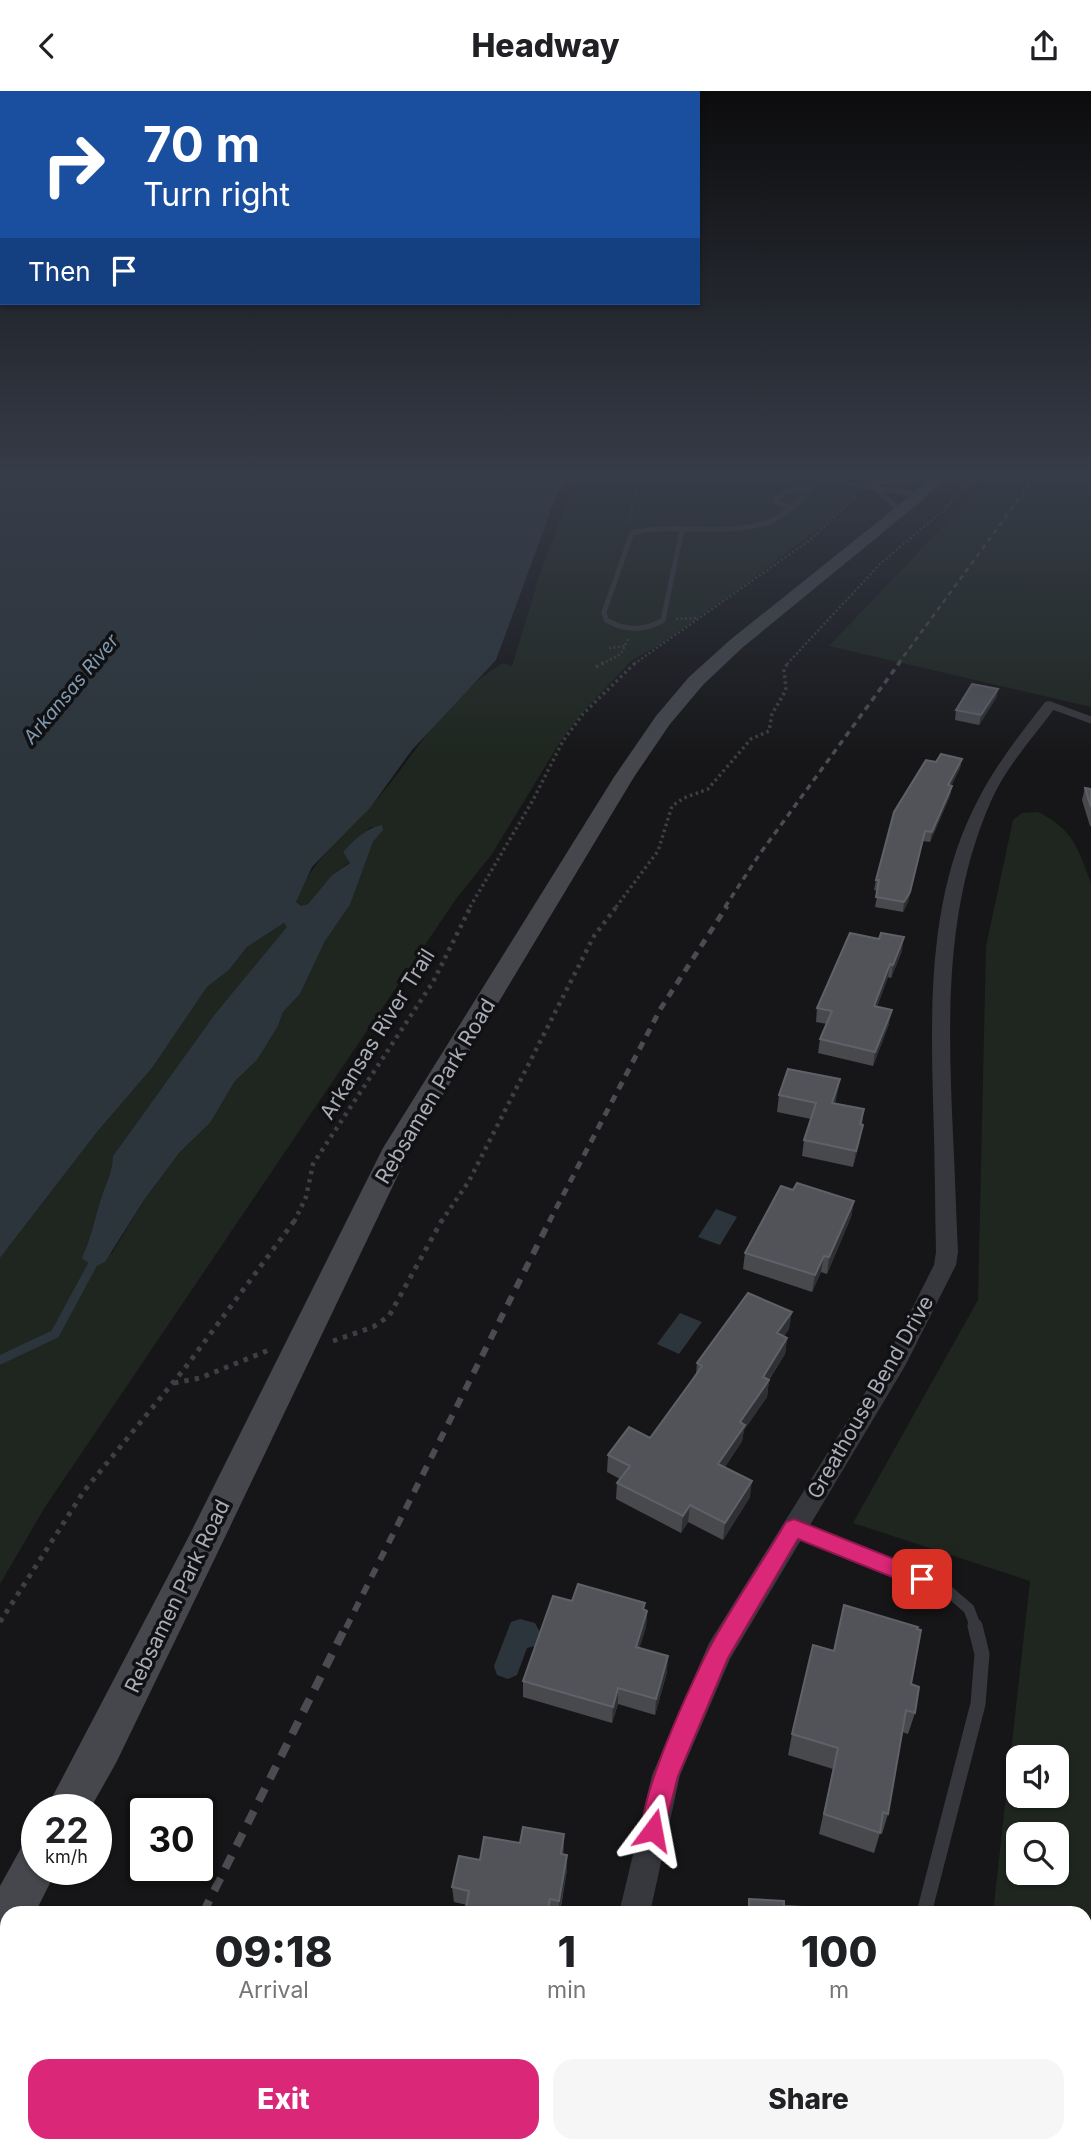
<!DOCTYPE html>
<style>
body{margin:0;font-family:Inter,sans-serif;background:#f6f6f6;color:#202124;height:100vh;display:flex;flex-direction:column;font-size:26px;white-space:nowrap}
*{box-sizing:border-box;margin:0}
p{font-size:23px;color:#757577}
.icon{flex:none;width:38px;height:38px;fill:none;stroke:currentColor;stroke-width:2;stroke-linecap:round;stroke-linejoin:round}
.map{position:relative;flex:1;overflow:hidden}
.panel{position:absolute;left:0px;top:1815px;width:1092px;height:247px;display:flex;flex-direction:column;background:#fff;border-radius:21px 21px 0 0;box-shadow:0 2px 5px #0004}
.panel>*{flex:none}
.banner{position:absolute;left:0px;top:0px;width:700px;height:214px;box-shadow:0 2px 5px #0004;background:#1a4fa0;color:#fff;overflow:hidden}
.fabs{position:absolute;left:1006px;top:1654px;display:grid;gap:14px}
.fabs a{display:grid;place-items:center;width:63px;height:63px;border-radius:14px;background:#fff;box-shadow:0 2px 5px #0004;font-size:35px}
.speed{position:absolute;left:21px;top:1703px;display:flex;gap:14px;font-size:35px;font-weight:700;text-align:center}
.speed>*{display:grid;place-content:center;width:91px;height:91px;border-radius:50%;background:#fff;box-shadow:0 2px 5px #0004;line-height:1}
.speed small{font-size:18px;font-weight:400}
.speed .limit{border:4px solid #111;border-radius:10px;background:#fff;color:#111}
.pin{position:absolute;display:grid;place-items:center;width:60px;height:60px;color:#fff;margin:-30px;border-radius:14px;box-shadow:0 4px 10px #0006}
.me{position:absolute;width:77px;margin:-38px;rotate:13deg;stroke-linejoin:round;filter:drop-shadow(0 0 5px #0008)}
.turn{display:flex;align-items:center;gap:24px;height:147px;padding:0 28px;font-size:32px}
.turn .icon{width:91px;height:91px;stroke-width:2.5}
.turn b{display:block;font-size:49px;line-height:60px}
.then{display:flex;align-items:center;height:66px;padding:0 28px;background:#0003;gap:14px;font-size:26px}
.eta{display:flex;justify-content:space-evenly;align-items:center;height:119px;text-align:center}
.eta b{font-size:42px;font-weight:800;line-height:49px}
.action{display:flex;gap:14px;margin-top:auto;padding:14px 28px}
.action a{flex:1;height:80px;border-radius:21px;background:#db2777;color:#fff;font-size:28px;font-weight:800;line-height:80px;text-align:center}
.action a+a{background:#f6f6f6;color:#202124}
header{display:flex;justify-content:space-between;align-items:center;height:91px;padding:0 28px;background:#fff;font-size:32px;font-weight:800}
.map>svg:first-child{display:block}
.green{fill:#1e261f;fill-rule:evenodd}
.water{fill:#2c353c}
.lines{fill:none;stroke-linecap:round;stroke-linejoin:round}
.stream{stroke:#2c353c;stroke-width:9}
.path-far3{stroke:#3d3f44;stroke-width:2.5;stroke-dasharray:2 2.5;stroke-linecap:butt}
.path-far2{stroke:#3d3f44;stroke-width:3.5;stroke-dasharray:2.5 3.5;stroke-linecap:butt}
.path-far1{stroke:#3d3f44;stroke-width:4.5;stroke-dasharray:3.5 5;stroke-linecap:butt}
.path{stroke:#3d3f44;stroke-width:5;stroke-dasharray:4.5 6;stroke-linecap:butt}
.lane-far3{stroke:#37383d;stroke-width:5}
.lane-far2{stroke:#37383d;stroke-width:7}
.lane-far1{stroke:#37383d;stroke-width:11}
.lane{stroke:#37383d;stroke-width:15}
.street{fill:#37383d;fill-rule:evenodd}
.secondary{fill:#45474d;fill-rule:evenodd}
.rail-far4{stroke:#4a4c52;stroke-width:2.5;stroke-dasharray:5 4.5;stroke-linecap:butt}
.rail-far3{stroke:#4a4c52;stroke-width:3.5;stroke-dasharray:6 5;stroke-linecap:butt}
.rail-far2{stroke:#4a4c52;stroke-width:5;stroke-dasharray:8 7;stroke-linecap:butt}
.rail-far1{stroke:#4a4c52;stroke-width:6;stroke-dasharray:10 9;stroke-linecap:butt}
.rail{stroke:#4a4c52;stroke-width:8;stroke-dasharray:14 11;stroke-linecap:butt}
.wall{fill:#47494d}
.shaded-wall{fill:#2f3033}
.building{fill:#525359;stroke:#5f6168;stroke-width:2}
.route{fill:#db2777;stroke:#8e194d;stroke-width:2}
.labels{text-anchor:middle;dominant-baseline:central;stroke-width:7;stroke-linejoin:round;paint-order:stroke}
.far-water-label{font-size:19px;font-style:italic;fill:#7f9bb3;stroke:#111113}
.street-label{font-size:21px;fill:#a8adb8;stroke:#111113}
</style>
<header><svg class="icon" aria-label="back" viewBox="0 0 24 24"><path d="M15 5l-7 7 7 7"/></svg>Headway<svg class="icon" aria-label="share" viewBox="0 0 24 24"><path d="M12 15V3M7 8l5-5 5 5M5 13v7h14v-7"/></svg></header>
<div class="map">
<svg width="1091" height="2061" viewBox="0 0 1091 2061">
<rect width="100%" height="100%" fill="#161618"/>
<path class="green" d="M 577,383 L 871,383 L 847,416 L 744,494 L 659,554 L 632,569 L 581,623 L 560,651 L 492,763 L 456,808 L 45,1416 L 0,1493 L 0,1167 L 97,1041 L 152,977 L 207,896 L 229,879 L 247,856 L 284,832 L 287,836 L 285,841 L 215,923 L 113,1065 C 112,1083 106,1092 101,1108 C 94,1128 90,1148 83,1168 L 112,1162 L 144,1109 L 180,1061 L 210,1032 L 235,990 L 257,969 L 278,935 L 283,921 L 300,903 L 325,850 L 350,814 L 373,751 L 382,739 L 371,736 L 343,761 L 350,771 L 332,784 L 308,813 L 301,816 L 296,811 C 310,769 344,747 372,714 C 415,665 444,607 503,572 L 512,575 L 540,483 Z
M 993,383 L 1091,383 L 1091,616 L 829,555 Z
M 1038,721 C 1074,739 1077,756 1091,792 L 1091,2061 L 963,2061 L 964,2055 L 1085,2054 L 1085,1822 L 993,1822 L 1030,1490 L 853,1432 L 978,1209 L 986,855 L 1013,729 L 1022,722 ZM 1018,1666 L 1057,1666 L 1057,1704 L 1018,1704 ZM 1018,1743 L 1057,1743 L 1057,1782 L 1018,1782 Z"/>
<path class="water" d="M 0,383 L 568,383 L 554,411 L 496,569 L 412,659 L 370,717 L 312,776 L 296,811 L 301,815 L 308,813 L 332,784 L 350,772 L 343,761 C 354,749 366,737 382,734 L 383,739 L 373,751 L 350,814 L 325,850 L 300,903 L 283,921 L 278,935 L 257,969 L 235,990 L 210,1032 L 180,1061 L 144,1109 L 105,1171 L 94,1176 L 82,1167 C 91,1148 94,1128 101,1108 C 106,1092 112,1083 113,1065 L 215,923 L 287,836 L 284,832 L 247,856 L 229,879 L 207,896 L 152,977 L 97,1041 L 0,1167 Z
M 716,1118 L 737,1126 L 720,1154 L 698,1146 Z
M 680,1222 L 702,1231 L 679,1263 L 657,1253 Z
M 520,1528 L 535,1532 L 540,1541 L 535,1555 L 527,1557 L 517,1584 L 508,1588 L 497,1584 L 494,1575 L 511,1531 Z"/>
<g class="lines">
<path class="stream" d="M 0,1269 L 55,1243 L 96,1167"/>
<path class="path-far3" d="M 629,430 L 641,383
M 676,528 L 699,527
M 609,557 L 625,555
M 602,573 L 621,563 L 628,548
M 634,573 L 810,449 L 855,406
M 787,573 L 879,474 L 948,415 L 965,394 L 984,383"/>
<path class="path-far2" d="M 596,576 L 605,571
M 470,816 L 533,709 L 563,650 L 583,623 L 636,571
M 616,816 L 658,760 L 672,715 L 684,707 L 708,698 L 751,648 L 769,640 L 772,623 L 786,599 L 784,579 L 788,571"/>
<path class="path-far1" d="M 294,1131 L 306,1106 L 313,1073 L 433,891 L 471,815
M 441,1131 L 469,1090 L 594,845 L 617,815"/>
<path class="path" d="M 333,1250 L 373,1236 L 389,1225 L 442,1129
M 174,1292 L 200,1287 L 269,1259
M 0,1531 L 84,1400 L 185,1277 L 295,1129"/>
<path class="lane-far3" d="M 819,388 L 920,404
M 872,391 L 908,390 L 937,383
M 878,399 L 900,420
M 790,417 L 775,410 L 784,401 L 807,398
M 682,439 L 663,529 C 645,540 625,540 606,529 L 604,521 L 632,442 C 676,430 740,450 781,425 C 797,415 811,396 824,383"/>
<path class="lane-far2" d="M 1050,614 L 1091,629"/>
<path class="lane-far1" d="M 794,1438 L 947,1499 L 969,1518 L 976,1537"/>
<path class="lane" d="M 924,1822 L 978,1613 L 982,1563 L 975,1535
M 889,2061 L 890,2054"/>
<path class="street" d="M 1050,610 L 1057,614 C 1034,646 1007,674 991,710 C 944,817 948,931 953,1044 C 955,1083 956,1122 958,1161 L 956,1174 L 905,1275 L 730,1568 L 680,1684 L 650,1822 L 619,1822 L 652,1684 L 709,1552 L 888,1265 L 934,1174 L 936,1161 C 935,1122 935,1083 934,1044 C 931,932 924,809 979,707 C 997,672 1021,642 1045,611 Z
M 599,2054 L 633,2054 L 633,2061 L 599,2061 Z"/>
<path class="secondary" d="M 932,383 L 947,383 L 925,407 L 742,557 L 703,594 L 670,633 L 634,686 L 411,1057 L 215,1467 L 116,1672 L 90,1718 L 46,1718 L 189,1445 L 383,1057 L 614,686 L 656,625 L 689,586 L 730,549 L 915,401 Z
M 37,1751 L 37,1778 L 57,1778 L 35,1822 L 7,1822 L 7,1843 L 0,1840 L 0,1795 L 21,1757 Z"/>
<path class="rail-far4" d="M 898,573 L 1037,383"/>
<path class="rail-far3" d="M 725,816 L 759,764 L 900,571"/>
<path class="rail-far2" d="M 549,1131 L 661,917 L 727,815"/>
<path class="rail-far1" d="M 346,1537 L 550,1129"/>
<path class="rail" d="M 203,1822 L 346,1535
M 83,2061 L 86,2054"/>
</g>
<path class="wall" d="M 998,598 L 996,607 L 979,634 L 955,629 L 956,619 Z
M 962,668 L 960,677 L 951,695 L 950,705 L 930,751 L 923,750 L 908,811 L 903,821 L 875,816 L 878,800 L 874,799 L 876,789 L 936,671 Z
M 1085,697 L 1091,698 L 1091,735 L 1090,735 L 1082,709 Z
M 902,860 L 891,887 L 888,886 L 877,916 L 889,933 L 873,975 L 818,962 L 820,948 L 827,933 L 816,931 L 817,917 Z
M 840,988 L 835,1013 L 864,1018 L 860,1050 L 853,1076 L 802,1065 L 804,1049 L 811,1028 L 777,1021 L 779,1004 Z
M 793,1099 L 854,1110 L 851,1126 L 827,1183 L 821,1181 L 812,1201 L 743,1178 L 745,1162 Z
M 789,1238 L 784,1245 L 787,1247 L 785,1263 L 769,1289 L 767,1306 L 744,1339 L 742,1350 L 725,1376 L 750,1406 L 723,1449 L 688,1431 L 681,1442 L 616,1408 L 617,1392 L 620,1388 L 607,1381 L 608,1364 L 650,1347 L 696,1283 L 697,1272 Z
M 572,1510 L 647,1520 L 646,1536 L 639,1557 L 667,1581 L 655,1624 L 618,1613 L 612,1632 L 523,1606 L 523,1590 Z
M 911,1593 L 915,1622 L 908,1643 L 902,1641 L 888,1723 L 882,1743 L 880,1742 L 874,1762 L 819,1743 L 833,1678 L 788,1664 L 792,1643 Z
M 520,1752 L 564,1759 L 563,1763 L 567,1779 L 560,1822 L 465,1822 L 467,1814 L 454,1811 L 452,1796 L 480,1769 Z"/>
<path class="shaded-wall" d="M 998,598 L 996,607 L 979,634 L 981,624 Z
M 962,668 L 960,677 L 947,704 L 948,694 Z
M 952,695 L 950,705 L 930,751 L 932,741 Z
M 925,740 L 908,811 L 903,821 L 904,811 Z
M 904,846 L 902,860 L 891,887 L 893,874 Z
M 890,873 L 888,886 L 872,929 L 874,915 Z
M 892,919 L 889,933 L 873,975 L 875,961 Z
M 840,988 L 837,1004 L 830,1028 L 832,1012 Z
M 863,1034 L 860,1050 L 853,1076 L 856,1060 Z
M 854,1110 L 851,1126 L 827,1183 L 829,1166 Z
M 824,1165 L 821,1181 L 812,1201 L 815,1184 Z
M 792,1221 L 789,1238 L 775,1259 L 777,1242 Z
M 787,1247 L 785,1263 L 767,1291 L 769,1289 L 767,1306 L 744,1339 L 742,1350 L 716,1389 L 718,1373 L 763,1286 Z
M 752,1390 L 750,1406 L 723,1449 L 725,1432 Z
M 690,1414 L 688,1431 L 681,1442 L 683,1425 Z
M 647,1520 L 646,1536 L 635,1572 L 636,1556 Z
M 668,1565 L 667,1581 L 655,1624 L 656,1608 Z
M 618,1597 L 618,1613 L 612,1632 L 613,1616 Z
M 564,1743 L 564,1759 L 560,1778 L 561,1763 Z
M 567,1764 L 567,1779 L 559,1822 L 559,1810 Z"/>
<path class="building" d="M 972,593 L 998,598 L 981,624 L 956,619 Z
M 941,663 L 962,668 L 948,694 L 952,695 L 932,741 L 925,740 L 910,801 L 904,811 L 876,806 L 879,789 L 876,789 L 894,721 L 926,669 L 936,671 Z
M 1085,697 L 1091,698 L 1091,716 Z
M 850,842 L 879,848 L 881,842 L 904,846 L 893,874 L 890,873 L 874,915 L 892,919 L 875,961 L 820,948 L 832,920 L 817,917 Z
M 788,978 L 840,988 L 832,1012 L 864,1018 L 860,1033 L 863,1034 L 856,1060 L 804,1049 L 816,1012 L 779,1004 Z
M 797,1092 L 854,1110 L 829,1166 L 824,1165 L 815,1184 L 745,1162 L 781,1095 L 793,1099 Z
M 748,1202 L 792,1221 L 777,1242 L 787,1247 L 763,1286 L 769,1289 L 740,1331 L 745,1334 L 718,1373 L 752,1390 L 725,1432 L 690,1414 L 683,1425 L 617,1392 L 630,1375 L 608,1364 L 629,1336 L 650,1347 L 693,1288 L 702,1275 L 697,1272 Z
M 578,1493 L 645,1512 L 643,1518 L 647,1520 L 636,1556 L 668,1565 L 656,1608 L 618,1597 L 613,1616 L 523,1590 L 553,1505 L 572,1510 Z
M 844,1514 L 918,1536 L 917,1538 L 921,1539 L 911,1593 L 919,1596 L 915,1622 L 906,1619 L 888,1723 L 883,1721 L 880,1742 L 824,1723 L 838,1657 L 792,1643 L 813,1554 L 834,1560 Z
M 523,1736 L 564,1743 L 561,1763 L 567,1764 L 559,1810 L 550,1808 L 547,1822 L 465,1822 L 469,1800 L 452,1796 L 459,1765 L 480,1769 L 484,1746 L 520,1752 Z
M 749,1808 L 784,1810 L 784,1815 L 840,1818 L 840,1822 L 749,1822 Z
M 370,2054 L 519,2054 L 519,2061 L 369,2061 Z
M 779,2054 L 849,2054 L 848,2061 L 778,2061 Z"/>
<linearGradient id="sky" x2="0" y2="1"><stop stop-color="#0c0c0d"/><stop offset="0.57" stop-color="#363c48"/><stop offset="1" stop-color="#363c48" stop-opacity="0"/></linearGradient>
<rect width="1091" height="672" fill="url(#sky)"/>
<path class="route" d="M 794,1428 L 929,1482 L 933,1488 L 929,1495 L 922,1498 L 798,1448 L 728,1567 L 678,1685 L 662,1747 L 653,1751 L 644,1747 C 632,1718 694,1586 711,1554 C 734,1512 762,1472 786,1431 Z"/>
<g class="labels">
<g class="far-water-label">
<text transform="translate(71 598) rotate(-50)">Arkansas River</text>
</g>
<g class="street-label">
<text transform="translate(377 943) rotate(-58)">Arkansas River Trail</text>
<text transform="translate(435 1000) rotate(-59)">Rebsamen Park Road</text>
<text transform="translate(870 1306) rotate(-60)">Greathouse Bend Drive</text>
<text transform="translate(177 1505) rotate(-64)">Rebsamen Park Road</text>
</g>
</g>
</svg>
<div class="fabs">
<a><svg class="icon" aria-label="sound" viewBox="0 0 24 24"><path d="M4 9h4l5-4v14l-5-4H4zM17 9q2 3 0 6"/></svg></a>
<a><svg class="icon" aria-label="search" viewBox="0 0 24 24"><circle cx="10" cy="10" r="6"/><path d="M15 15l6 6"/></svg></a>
</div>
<div class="speed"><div>22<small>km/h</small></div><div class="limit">30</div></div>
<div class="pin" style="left:922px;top:1488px;background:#d93025"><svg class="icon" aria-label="arrive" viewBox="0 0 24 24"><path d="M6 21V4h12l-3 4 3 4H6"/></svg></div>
<svg class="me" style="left:653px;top:1739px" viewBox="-20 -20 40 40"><path d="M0-17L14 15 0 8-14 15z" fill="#db2777" stroke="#fff" stroke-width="4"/></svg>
<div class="banner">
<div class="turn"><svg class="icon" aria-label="right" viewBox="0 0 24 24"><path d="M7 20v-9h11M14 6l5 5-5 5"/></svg><div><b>70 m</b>Turn right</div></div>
<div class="then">Then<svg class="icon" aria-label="arrive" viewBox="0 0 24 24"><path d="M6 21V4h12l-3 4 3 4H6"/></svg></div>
</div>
<section class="panel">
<div class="eta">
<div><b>09:18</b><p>Arrival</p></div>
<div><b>1</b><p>min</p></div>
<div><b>100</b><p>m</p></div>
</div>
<div class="action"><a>Exit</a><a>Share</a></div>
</section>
</div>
